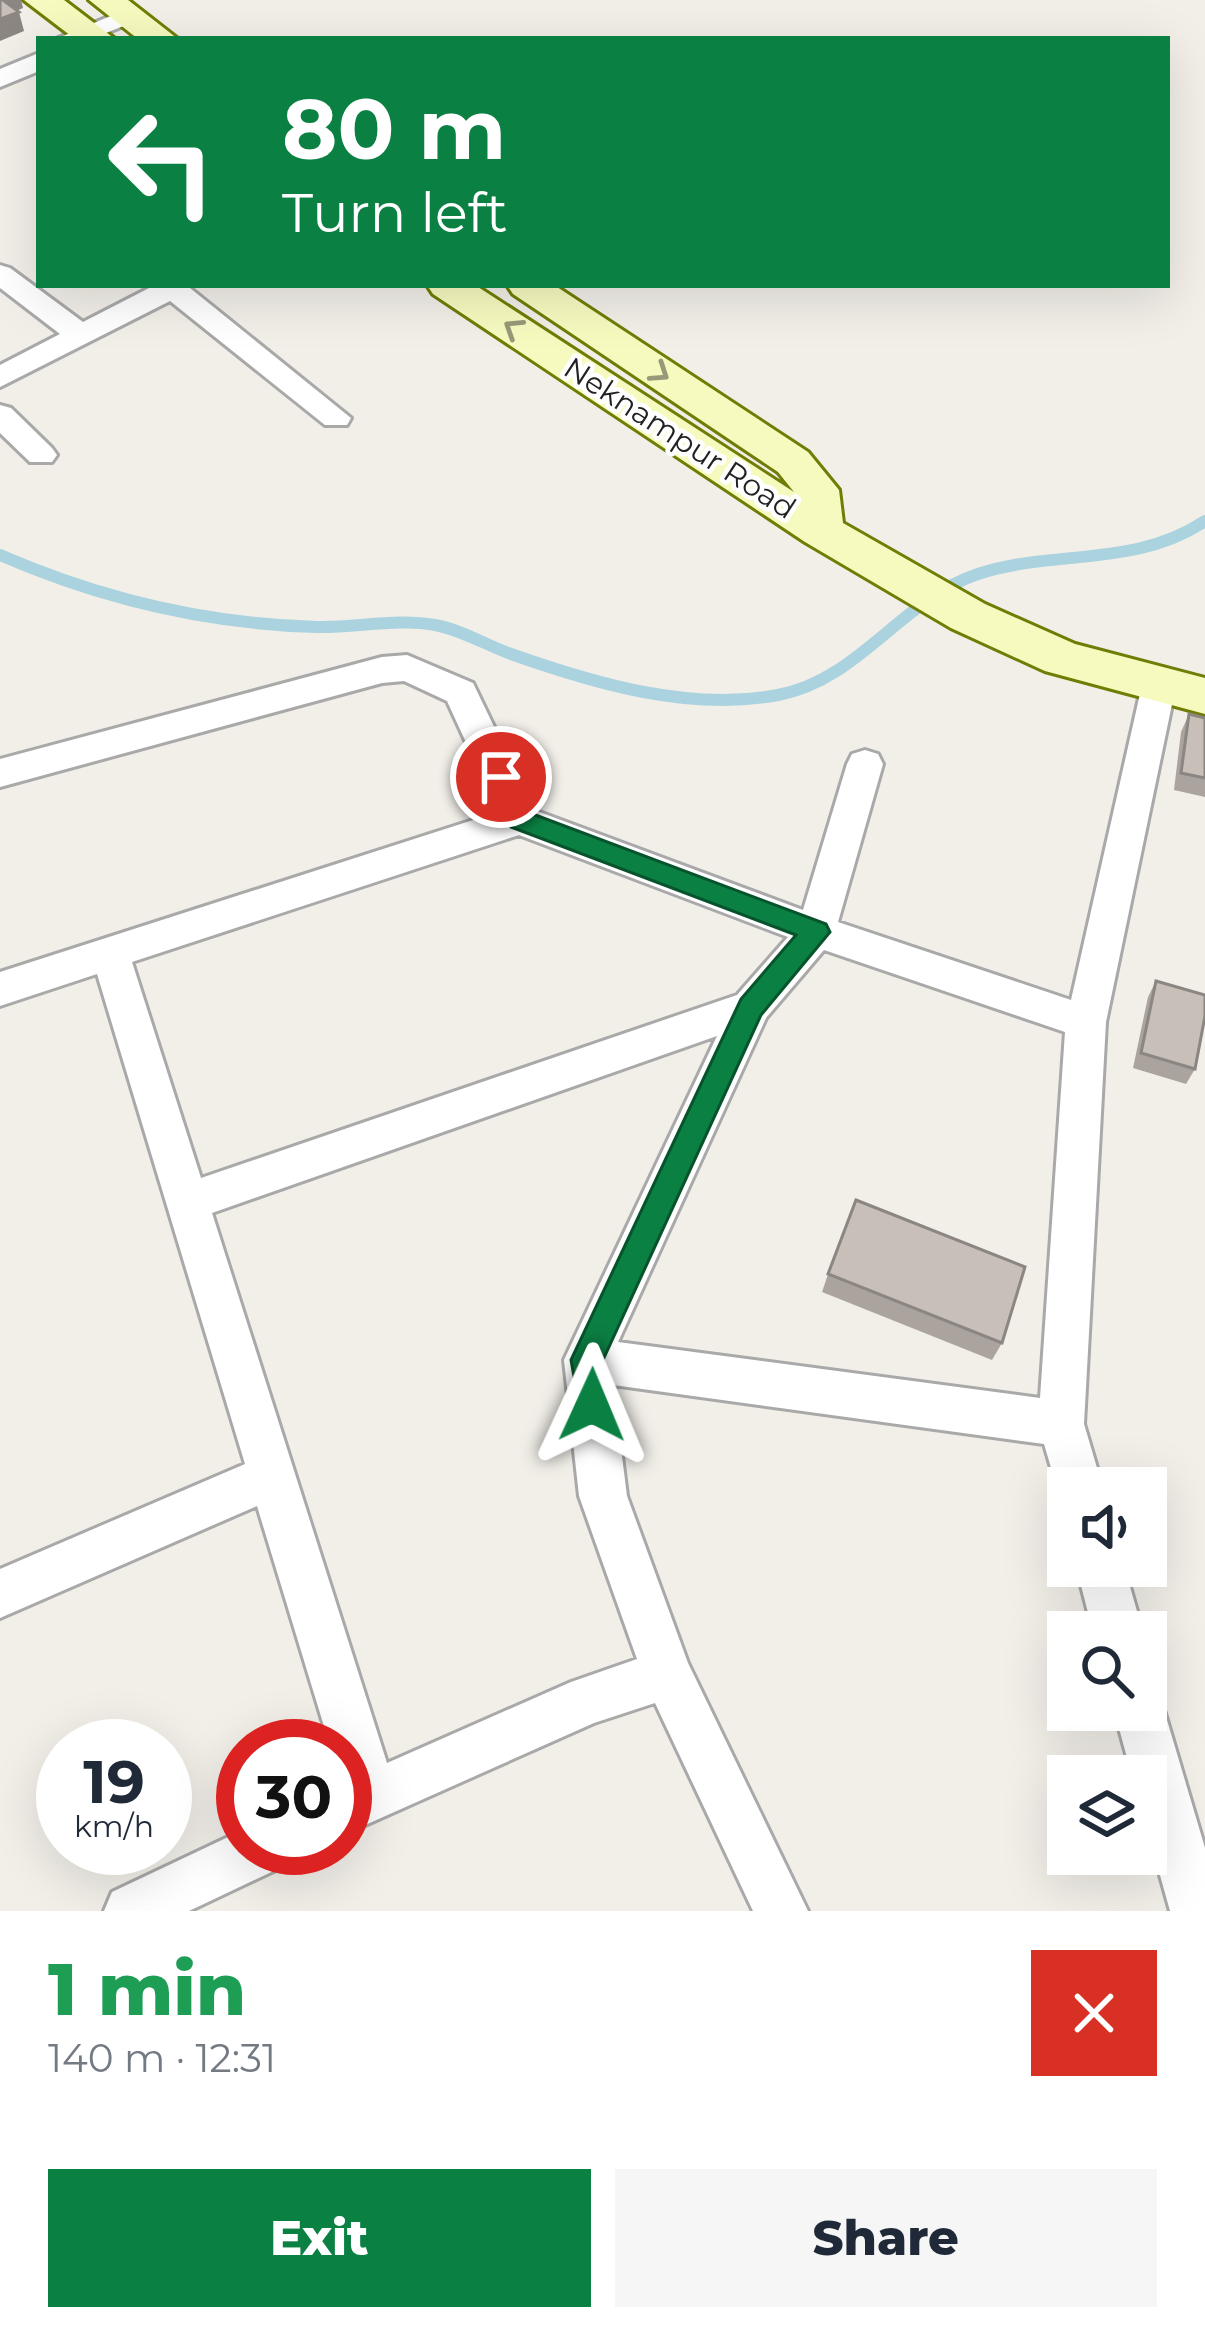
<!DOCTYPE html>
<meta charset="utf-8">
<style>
body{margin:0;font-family:Montserrat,sans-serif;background:#f6f6f7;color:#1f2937;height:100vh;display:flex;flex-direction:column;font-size:45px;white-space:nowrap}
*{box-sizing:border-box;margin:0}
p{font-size:39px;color:#747a83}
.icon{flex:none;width:66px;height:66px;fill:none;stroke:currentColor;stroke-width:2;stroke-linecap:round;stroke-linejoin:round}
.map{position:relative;height:1911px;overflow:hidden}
.panel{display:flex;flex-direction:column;background:#fff;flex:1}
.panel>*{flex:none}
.hud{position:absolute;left:36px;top:36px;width:1134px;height:252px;border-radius:0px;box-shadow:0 12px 48px #0002;background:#0b8043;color:#fff;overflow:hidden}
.tools{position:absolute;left:1047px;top:1467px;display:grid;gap:24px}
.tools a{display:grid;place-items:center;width:120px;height:120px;border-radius:0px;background:#fff;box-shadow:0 12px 48px #0002;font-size:60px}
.speed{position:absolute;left:36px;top:1719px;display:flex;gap:24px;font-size:60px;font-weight:700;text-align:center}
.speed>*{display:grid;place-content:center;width:156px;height:156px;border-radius:50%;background:#fff;box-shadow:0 12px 48px #0002;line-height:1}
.speed small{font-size:30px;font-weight:400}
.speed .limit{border:18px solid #d22;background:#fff;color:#111}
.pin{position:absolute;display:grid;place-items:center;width:102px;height:102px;color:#fff;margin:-51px;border:6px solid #fff;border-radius:50%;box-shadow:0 3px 12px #0007}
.me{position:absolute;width:132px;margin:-66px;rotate:1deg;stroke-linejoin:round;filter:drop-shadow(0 0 9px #0008)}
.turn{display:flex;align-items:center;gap:42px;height:252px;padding:0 48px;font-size:54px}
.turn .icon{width:156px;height:156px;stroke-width:2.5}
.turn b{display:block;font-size:84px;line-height:102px}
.round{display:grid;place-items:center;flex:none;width:126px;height:126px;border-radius:0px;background:#f6f6f7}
.summary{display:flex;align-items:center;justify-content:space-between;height:204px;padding:0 48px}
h1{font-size:72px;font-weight:800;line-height:90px;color:#1e9e55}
.button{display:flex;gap:24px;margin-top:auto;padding:24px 48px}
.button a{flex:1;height:138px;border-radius:0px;background:#0b8043;color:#fff;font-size:48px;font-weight:800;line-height:138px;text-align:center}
.button a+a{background:#f6f6f7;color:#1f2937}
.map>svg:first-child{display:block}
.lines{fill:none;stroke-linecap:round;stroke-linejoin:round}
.stream{stroke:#aad3df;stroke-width:12}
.street-casing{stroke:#a9a9a9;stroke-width:6}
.secondary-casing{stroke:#707d05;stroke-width:6}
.street{fill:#fff;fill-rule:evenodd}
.secondary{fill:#f7fabf;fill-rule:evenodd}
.wall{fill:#aba49e}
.shaded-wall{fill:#8b8681}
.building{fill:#c7bfb8;stroke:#8b8681;stroke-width:3}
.oneway{stroke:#979978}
.route{fill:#0b8043;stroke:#07532c;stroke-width:3}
.labels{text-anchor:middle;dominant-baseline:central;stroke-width:9;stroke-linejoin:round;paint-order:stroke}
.far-street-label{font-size:30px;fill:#222;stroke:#fff}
</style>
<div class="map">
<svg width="1205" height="1911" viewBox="0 0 1205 1911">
<rect width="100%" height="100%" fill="#f2efe9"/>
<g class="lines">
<path class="stream" d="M 0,555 C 101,599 207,624 317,627 C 356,628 396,618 435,625 C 462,630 486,645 511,654 C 593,683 690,712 778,695 C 859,680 902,599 978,574 C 1055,549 1134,568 1205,521"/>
<g class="street-casing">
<path id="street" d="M 127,9 L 139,16 L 136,21 L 91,39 L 56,39 Z
M 39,53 L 39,71 L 0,87 L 0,69 Z
M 0,265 L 10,268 L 83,322 L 155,285 L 192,285 L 190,288 L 351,418 L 347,425 L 325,425 L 170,301 L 0,387 L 0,365 L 60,334 L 0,288 Z
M 0,405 L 11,408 L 52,448 L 57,455 L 52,462 L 30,462 L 0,433 Z
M 407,655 L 473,683 L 534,810 L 803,910 L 847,764 L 852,754 L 865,750 L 878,754 L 883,764 L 838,922 L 1071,1000 L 1142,685 L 1147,676 L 1159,672 L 1171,676 L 1176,685 L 1106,1022 L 1084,1424 L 1103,1488 L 1068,1488 L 1068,1507 L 1062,1505 L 1044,1444 L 613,1385 L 627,1496 L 688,1663 L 808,1911 L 753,1911 L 655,1703 L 594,1723 L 345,1834 L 345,1746 L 330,1746 L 257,1506 L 0,1618 L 0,1569 L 245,1464 L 97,974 L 0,1006 L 0,972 L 498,812 L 447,701 L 404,681 L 382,683 L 0,787 L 0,759 L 382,657 ZM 519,835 L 788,937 L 737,995 L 201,1178 L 132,962 ZM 824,950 L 1065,1032 L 1040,1398 L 618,1342 L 766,1018 ZM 717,1036 L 564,1360 L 579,1496 L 637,1659 L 571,1682 L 387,1763 L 212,1213 Z
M 1076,1566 L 1124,1566 L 1143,1632 L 1093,1632 Z
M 1146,1688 L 1157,1692 L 1164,1710 L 1205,1848 L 1205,1911 L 1170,1911 L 1146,1825 L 1146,1776 L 1132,1776 L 1114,1710 L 1146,1710 Z
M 243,1830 L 243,1848 L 289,1848 L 282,1867 L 189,1911 L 104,1911 L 112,1892 Z"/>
</g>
<g class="secondary-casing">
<path id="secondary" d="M 24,0 L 64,0 L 115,39 L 75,39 Z
M 89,0 L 128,0 L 178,39 L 138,39 Z
M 427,285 L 475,285 L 794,492 L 778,472 L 513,294 L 507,285 L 554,285 L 808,452 L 839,490 L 843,523 L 985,604 L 1075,644 L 1205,678 L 1205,714 L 1045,671 L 951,628 L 805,542 L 433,294 Z"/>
</g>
<use href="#street" class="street"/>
<use href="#secondary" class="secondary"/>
</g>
<path class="wall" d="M 1189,714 L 1205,718 L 1205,797 L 1174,790 L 1181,732 Z
M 1156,981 L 1195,1069 L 1186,1084 L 1133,1068 L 1148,997 Z
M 828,1274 L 1002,1343 L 992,1360 L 822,1292 Z"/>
<path class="shaded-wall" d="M 0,0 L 21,0 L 23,8 L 0,18 Z
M 19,12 L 24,31 L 0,41 L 0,19 Z"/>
<path class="building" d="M 0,0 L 3,0 L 19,12 L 0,19 Z
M 1189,714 L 1205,718 L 1205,778 L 1181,773 Z
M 1156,981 L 1205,995 L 1205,1016 L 1195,1069 L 1141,1053 Z
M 856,1200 L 1025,1267 L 1002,1343 L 828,1274 Z"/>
<defs><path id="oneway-chevron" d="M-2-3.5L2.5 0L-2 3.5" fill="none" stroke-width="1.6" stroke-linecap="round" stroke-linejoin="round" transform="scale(3)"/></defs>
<g class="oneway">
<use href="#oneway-chevron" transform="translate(513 328) rotate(-147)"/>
<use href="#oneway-chevron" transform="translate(660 373) rotate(34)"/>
</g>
<path class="route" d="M 501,767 L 510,770 L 530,813 L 826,924 L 830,932 L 761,1015 L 603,1360 L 609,1405 L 604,1416 L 592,1421 L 581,1416 L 571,1360 L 741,999 L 796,935 L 511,827 L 488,777 Z"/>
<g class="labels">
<g class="far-street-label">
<text transform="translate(680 438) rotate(33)">Neknampur Road</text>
</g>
</g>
</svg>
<div class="tools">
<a><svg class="icon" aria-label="sound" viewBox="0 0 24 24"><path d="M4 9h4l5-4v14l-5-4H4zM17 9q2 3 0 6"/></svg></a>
<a><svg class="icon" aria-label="search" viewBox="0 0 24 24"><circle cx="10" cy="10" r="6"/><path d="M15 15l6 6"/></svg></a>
<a><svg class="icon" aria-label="layers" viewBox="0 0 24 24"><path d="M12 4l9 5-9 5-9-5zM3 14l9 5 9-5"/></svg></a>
</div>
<div class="speed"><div>19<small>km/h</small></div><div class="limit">30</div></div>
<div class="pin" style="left:501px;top:777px;background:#d93025"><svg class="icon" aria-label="arrive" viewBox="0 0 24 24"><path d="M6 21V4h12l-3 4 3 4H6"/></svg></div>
<svg class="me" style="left:592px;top:1405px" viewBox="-20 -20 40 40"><path d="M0-17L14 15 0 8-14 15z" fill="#0b8043" stroke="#fff" stroke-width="4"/></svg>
<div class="hud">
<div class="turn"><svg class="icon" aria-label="left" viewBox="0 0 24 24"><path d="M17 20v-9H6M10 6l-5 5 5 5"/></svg><div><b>80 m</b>Turn left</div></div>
</div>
</div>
<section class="panel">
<div class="summary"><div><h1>1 min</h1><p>140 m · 12:31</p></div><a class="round" style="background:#d93025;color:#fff"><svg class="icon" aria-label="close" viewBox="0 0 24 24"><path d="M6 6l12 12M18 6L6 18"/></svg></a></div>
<div class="button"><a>Exit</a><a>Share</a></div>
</section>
